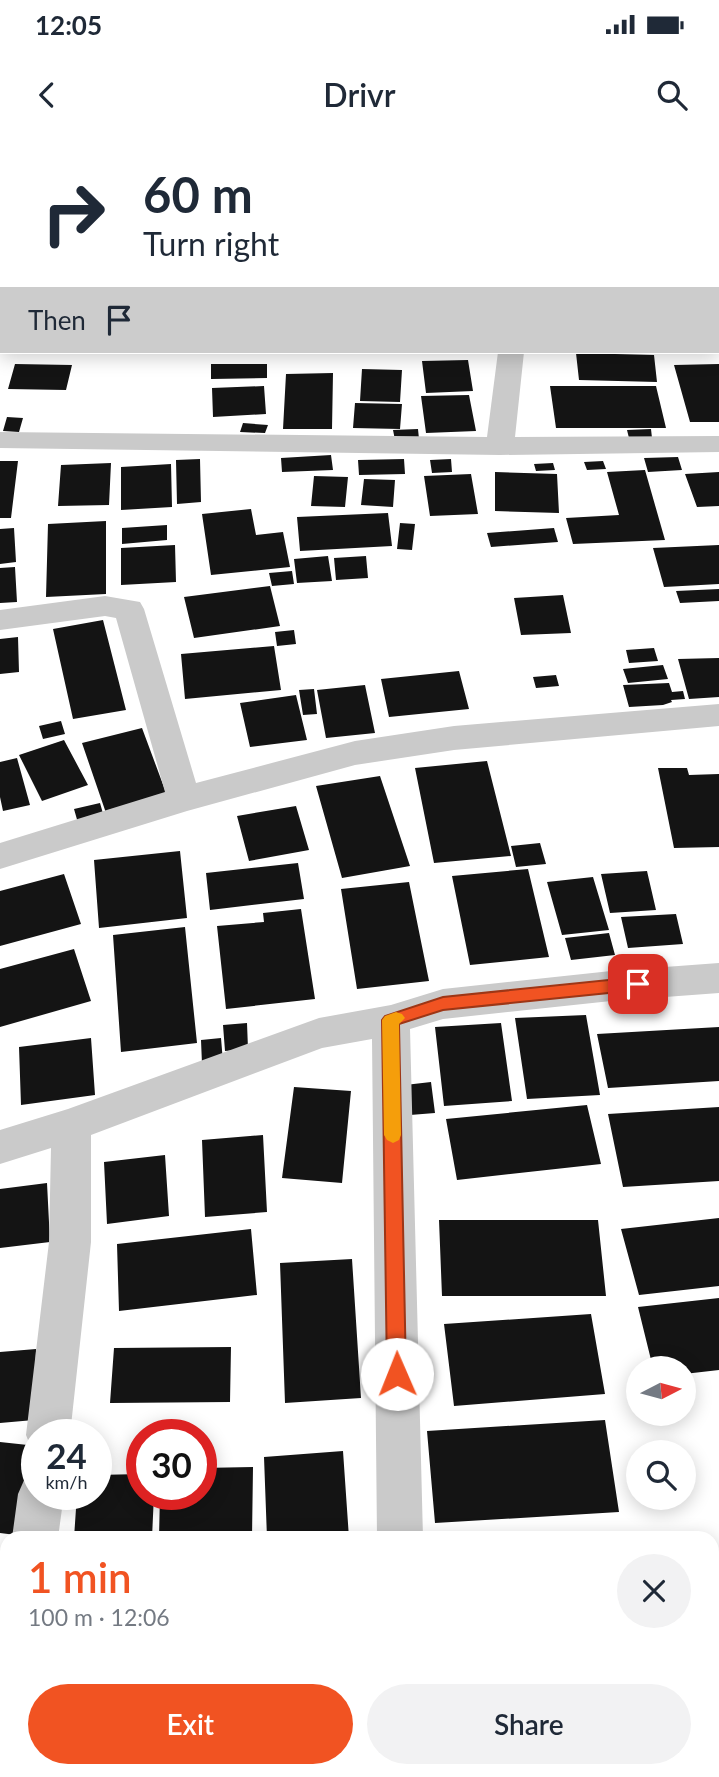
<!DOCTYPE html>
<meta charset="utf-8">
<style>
body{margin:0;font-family:Lato,sans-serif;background:#f2f2f3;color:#1f2937;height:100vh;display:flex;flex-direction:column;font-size:26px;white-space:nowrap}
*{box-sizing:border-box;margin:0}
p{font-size:23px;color:#747a83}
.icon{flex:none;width:38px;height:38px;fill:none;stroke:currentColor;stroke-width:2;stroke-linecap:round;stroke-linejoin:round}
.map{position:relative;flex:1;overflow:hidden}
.panel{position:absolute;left:0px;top:1391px;width:719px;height:247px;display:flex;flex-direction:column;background:#fff;border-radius:21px 21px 0 0;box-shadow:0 4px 18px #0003}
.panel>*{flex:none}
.guide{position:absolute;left:0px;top:0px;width:719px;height:214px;box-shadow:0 4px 18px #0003;background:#fff;color:#1f2937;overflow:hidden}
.needle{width:46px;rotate:84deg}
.fabs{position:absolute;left:626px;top:1216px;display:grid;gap:14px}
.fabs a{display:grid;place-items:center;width:70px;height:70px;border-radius:50%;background:#fff;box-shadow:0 4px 18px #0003;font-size:35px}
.speed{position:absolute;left:21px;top:1279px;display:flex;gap:14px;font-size:35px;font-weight:700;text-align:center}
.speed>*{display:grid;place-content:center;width:91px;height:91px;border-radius:50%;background:#fff;box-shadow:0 4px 18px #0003;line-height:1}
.speed small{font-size:18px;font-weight:400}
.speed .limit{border:10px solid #d22;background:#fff;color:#111}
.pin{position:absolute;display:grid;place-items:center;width:60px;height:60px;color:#fff;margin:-30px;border-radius:14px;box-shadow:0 4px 10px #0006}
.me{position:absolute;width:77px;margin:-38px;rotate:359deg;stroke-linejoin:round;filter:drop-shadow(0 0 5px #0008)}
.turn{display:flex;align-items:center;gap:24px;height:147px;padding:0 28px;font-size:32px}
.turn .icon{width:91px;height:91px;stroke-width:2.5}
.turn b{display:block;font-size:49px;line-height:60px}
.then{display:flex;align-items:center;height:66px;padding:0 28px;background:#0003;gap:14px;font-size:26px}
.round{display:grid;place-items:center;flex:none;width:74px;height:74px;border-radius:37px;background:#f2f2f3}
.summary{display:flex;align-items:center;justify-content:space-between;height:119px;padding:0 28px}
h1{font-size:42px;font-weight:600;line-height:52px;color:#f15322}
.primary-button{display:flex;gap:14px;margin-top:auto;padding:14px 28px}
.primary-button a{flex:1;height:80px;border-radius:42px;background:#f15322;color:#fff;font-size:28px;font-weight:600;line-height:80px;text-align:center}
.primary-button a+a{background:#f2f2f3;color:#1f2937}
.status{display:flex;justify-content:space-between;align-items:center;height:49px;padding:0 35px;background:#fff;direction:ltr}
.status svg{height:19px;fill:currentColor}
header{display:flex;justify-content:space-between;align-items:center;height:91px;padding:0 28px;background:#fff;font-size:32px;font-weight:600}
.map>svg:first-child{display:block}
.building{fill:#141414}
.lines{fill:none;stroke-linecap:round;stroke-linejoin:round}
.street{fill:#cacaca;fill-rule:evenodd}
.route{fill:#f15322;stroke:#9d3616;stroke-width:2}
.slow{fill:#f59e0b}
</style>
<div class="status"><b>12:05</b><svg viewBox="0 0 49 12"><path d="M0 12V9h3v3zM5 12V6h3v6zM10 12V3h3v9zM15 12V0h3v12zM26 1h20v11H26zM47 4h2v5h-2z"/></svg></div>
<header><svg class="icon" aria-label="back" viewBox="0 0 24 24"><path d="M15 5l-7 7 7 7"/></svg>Drivr<svg class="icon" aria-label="search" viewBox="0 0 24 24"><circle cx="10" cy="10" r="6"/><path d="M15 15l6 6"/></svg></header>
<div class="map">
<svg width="719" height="1637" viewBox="0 0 719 1637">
<rect width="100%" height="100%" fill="#fff"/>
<path class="building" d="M 576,213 L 654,215 L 657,242 L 579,240 Z
M 468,220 L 473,251 L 426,253 L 422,221 Z
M 15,224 L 72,225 L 66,250 L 8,249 Z
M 211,224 L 267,224 L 267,238 L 211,239 Z
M 719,224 L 719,282 L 690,282 L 674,225 Z
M 362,229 L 402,230 L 400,262 L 360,261 Z
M 333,233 L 332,289 L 283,289 L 286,234 Z
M 264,246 L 266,274 L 213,277 L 212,248 Z
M 550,246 L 656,246 L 666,288 L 556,288 Z
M 469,255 L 476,291 L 426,293 L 421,256 Z
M 355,263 L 402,264 L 400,289 L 353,288 Z
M 7,277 L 23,278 L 19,292 L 3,291 Z
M 243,283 L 268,285 L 265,293 L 240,292 Z
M 418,289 L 419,299 L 395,300 L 393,290 Z
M 651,289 L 652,298 L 629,298 L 627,290 Z
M 331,315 L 333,330 L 282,332 L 281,318 Z
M 678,317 L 682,330 L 648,332 L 644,318 Z
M 200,319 L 201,362 L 177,364 L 176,320 Z
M 404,319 L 405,334 L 359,335 L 358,320 Z
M 451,319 L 452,332 L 432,333 L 430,320 Z
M 0,321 L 18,321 L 11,378 L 0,378 Z
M 603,321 L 606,329 L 587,330 L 584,322 Z
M 111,323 L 109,365 L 58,366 L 61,325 Z
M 553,323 L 555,330 L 536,331 L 534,324 Z
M 171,324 L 172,367 L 121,370 L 121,327 Z
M 645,330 L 665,400 L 573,404 L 566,378 L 619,375 L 607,332 Z
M 495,332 L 557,334 L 559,373 L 495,371 Z
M 719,332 L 719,366 L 697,367 L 685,334 Z
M 471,334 L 478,374 L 430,376 L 424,336 Z
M 314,336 L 348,337 L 345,367 L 311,366 Z
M 364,339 L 395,340 L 393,367 L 361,365 Z
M 251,369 L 256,395 L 283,392 L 290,427 L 211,435 L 202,374 Z
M 388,373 L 392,406 L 300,411 L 297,377 Z
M 106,381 L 106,454 L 46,457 L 48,384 Z
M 400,383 L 415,384 L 412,410 L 397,409 Z
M 167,385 L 167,400 L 122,404 L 122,388 Z
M 14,388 L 16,422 L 0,424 L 0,389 Z
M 554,388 L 558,402 L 491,407 L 487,393 Z
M 175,405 L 176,442 L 121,445 L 121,408 Z
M 719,405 L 719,444 L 664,447 L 653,408 Z
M 328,416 L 332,441 L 297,443 L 294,419 Z
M 366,416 L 368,438 L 336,440 L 334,418 Z
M 15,427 L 17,462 L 0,463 L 0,428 Z
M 292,431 L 294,444 L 272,446 L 269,433 Z
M 270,446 L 280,486 L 194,498 L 184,457 Z
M 719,449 L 719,461 L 680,463 L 676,451 Z
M 563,455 L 571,493 L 521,495 L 514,458 Z
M 103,480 L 126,570 L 73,579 L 53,489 Z
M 294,490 L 296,504 L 277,506 L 275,492 Z
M 18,497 L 19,532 L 0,534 L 0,499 Z
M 274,506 L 281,550 L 185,559 L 181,514 Z
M 654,508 L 658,521 L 629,523 L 626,510 Z
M 719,518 L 719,557 L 689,559 L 678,519 Z
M 663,525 L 668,539 L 628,543 L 623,529 Z
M 459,531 L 469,569 L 389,577 L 381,539 Z
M 556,535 L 559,546 L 536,548 L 533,537 Z
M 669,543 L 672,552 L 683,551 L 685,559 L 671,560 L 672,562 L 663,565 L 629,567 L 623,545 Z
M 365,545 L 375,593 L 326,598 L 317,550 Z
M 314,549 L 317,574 L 303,575 L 299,550 Z
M 296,555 L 307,600 L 250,607 L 240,563 Z
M 61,581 L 65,594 L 43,599 L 39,586 Z
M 142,588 L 168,658 L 106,673 L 82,603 Z
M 64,600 L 88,645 L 42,661 L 19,615 Z
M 17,618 L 30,665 L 3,671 L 0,657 L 0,622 Z
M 487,621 L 511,716 L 434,723 L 415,628 Z
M 658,628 L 687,628 L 689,635 L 719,634 L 719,707 L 674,708 Z
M 380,636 L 410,726 L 342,738 L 316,646 Z
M 100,663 L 104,677 L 78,683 L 74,669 Z
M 296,666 L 309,710 L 249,721 L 237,676 Z
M 540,703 L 546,724 L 516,727 L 511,706 Z
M 180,711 L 187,778 L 99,788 L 94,720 Z
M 298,723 L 304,759 L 210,770 L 206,733 Z
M 528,729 L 549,817 L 470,825 L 452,736 Z
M 647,731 L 656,770 L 610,773 L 601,734 Z
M 64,734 L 81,784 L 0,806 L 0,751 Z
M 593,737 L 609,790 L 562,795 L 547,742 Z
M 409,742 L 429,841 L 357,849 L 341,749 Z
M 301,769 L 315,859 L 226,869 L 217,786 L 264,782 L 263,773 Z
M 676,774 L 683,804 L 628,808 L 621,777 Z
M 185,787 L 197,903 L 121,912 L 113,795 Z
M 609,793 L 615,815 L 571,820 L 565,798 Z
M 74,809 L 91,861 L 0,887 L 0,829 Z
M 586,875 L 600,955 L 527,959 L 515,878 Z
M 247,883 L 248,909 L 225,911 L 223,885 Z
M 501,883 L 512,961 L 444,966 L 435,887 Z
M 719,887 L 719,941 L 608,948 L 597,894 Z
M 91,898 L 95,955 L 21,965 L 19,907 Z
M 221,898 L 223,922 L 202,924 L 201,900 Z
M 431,942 L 435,973 L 410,975 L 405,945 Z
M 294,947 L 351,951 L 342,1043 L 282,1038 Z
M 587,965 L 601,1024 L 457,1040 L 446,979 Z
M 719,967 L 719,1041 L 623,1047 L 608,974 Z
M 263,995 L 267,1072 L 205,1077 L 202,1000 Z
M 165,1015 L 169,1076 L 107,1084 L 104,1022 Z
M 47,1043 L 50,1102 L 0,1108 L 0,1049 Z
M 719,1078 L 719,1146 L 639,1155 L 621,1089 Z
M 439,1080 L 598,1080 L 606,1156 L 442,1156 Z
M 251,1089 L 257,1155 L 119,1171 L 117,1104 Z
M 352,1119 L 361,1258 L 285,1263 L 280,1123 Z
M 719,1158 L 719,1230 L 684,1234 L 684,1228 L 653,1228 L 638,1167 Z
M 591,1174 L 605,1254 L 454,1266 L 444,1184 Z
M 231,1207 L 230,1262 L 110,1263 L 114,1208 Z
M 36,1209 L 34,1280 L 0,1283 L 0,1212 Z
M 605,1280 L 619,1372 L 435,1383 L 427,1291 Z
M 0,1302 L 37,1306 L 37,1340 L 24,1396 L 0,1393 Z
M 343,1311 L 349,1398 L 267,1398 L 264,1317 Z
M 253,1327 L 252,1398 L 159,1398 L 160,1354 L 201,1354 L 201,1328 Z
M 142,1334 L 142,1354 L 154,1354 L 152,1398 L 74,1398 L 77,1354 L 96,1354 L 96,1335 Z
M 0,1440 L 7,1442 L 7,1480 L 0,1499 Z
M 71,1631 L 123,1631 L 122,1637 L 93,1637 Z
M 225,1631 L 311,1631 L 310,1637 L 223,1637 Z
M 449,1631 L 679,1631 L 679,1637 L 449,1637 Z"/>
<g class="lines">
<path class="street" d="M 220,0 L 247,0 L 248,2 L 221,2 Z
M 510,0 L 537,0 L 538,2 L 511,2 Z
M 597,0 L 620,0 L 596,2 Z
M 681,0 L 704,0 L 705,2 L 682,2 Z
M 718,11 L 719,11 L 719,26 L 718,26 Z
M 0,119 L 2,119 L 2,135 L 0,135 Z
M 498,212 L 524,212 L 515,297 L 719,296 L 719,312 L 500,315 L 0,308 L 0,292 L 487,297 Z
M 105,456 L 140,462 L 144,469 L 196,643 L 355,601 L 454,586 L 719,564 L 719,586 L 454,610 L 355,625 L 187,671 L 0,729 L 0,703 L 165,652 L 116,478 L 105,476 L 0,490 L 0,470 Z
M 719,823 L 719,853 L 611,861 L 443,879 L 410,889 L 423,1398 L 377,1398 L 372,899 L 322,908 L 91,995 L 91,1102 L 70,1295 L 37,1295 L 37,1312 L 32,1310 L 26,1295 L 49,1102 L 51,1008 L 0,1024 L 0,990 L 68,969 L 319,878 L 391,865 L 443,849 L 611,831 Z
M 37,1333 L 37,1354 L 64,1354 L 58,1398 L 12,1398 L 18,1354 L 25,1338 Z
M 7,1494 L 7,1559 L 0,1561 L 0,1497 Z
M 369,1631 L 419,1631 L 418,1637 L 368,1637 Z"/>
</g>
<path class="route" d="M 638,837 L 646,844 L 638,850 L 443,870 L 399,884 L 406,1234 L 403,1240 L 397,1243 L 390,1240 L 387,1234 L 382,880 L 385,876 L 443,857 Z"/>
<path class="slow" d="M 396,872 L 402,874 L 405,878 L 399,884 L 401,995 L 399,1000 L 393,1003 L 387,1000 L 384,995 L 382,880 L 385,876 Z"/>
</svg>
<div class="fabs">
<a><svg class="needle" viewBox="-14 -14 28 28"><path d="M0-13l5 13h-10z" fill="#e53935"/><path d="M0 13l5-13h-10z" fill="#747a83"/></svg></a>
<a><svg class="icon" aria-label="search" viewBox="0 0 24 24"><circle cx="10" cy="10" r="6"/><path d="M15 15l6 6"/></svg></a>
</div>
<div class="speed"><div>24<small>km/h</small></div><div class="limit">30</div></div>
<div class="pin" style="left:638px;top:844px;background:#d93025"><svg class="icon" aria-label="arrive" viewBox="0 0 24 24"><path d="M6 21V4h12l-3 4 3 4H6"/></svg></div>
<svg class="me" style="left:397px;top:1234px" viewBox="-20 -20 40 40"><circle r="19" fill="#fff"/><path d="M0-13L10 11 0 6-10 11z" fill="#f15322"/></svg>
<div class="guide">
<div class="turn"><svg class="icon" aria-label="right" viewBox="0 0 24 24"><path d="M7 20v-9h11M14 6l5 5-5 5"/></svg><div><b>60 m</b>Turn right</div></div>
<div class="then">Then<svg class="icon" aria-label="arrive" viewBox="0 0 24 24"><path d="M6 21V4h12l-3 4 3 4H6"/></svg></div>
</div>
<section class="panel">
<div class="summary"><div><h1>1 min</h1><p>100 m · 12:06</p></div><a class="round"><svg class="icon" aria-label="close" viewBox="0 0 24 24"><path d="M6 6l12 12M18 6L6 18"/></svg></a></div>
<div class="primary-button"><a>Exit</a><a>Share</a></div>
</section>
</div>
